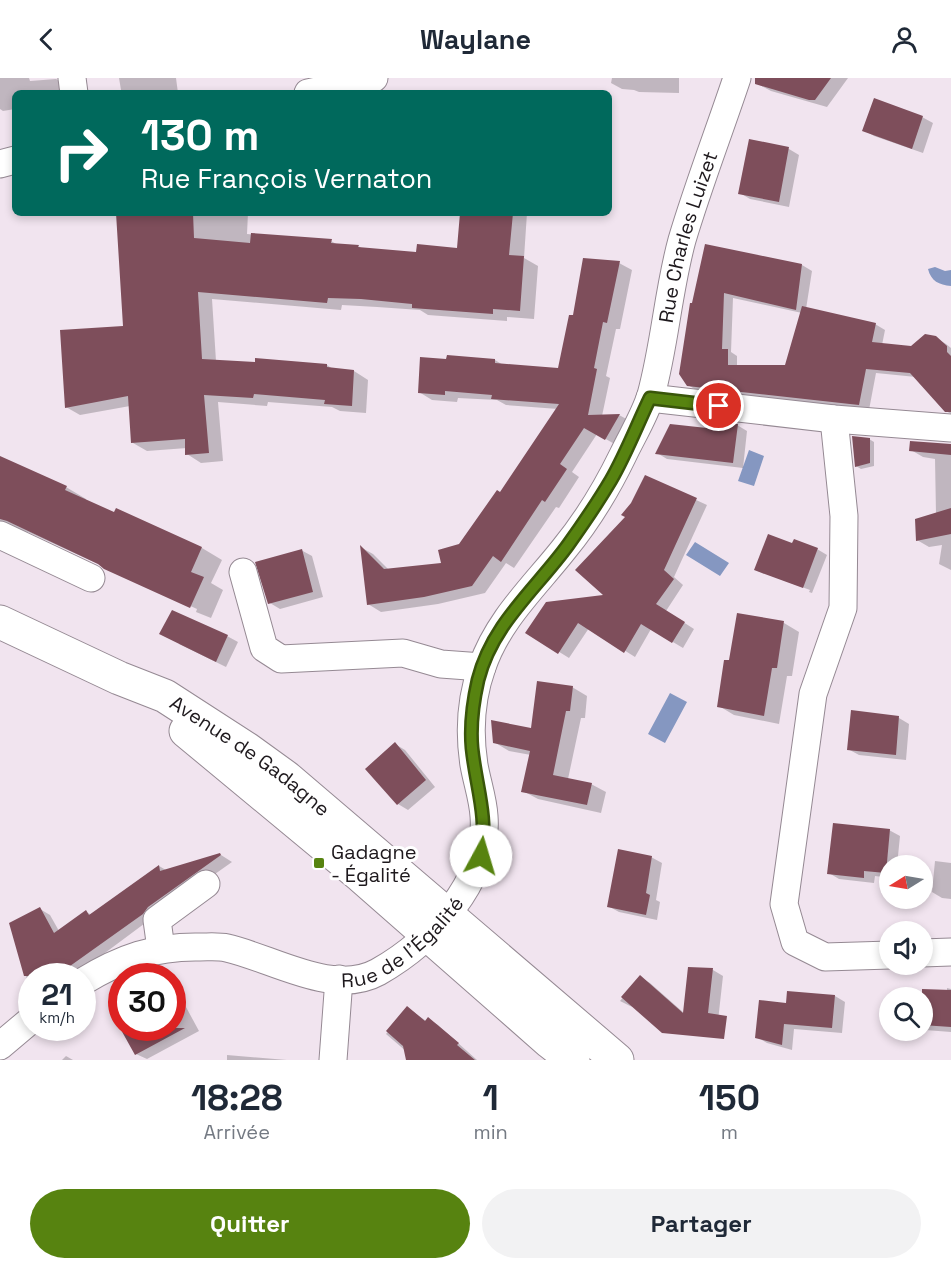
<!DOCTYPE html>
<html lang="fr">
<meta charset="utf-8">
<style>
body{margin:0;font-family:"Space Grotesk",sans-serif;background:#f2f2f3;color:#1f2937;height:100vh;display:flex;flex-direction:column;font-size:22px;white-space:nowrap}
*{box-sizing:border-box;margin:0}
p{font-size:20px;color:#747a83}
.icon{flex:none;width:33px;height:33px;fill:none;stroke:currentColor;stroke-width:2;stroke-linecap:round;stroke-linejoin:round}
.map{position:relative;height:982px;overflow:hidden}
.drawer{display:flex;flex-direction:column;background:#fff;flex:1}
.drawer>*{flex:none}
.top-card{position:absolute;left:12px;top:12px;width:600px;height:126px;border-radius:9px;box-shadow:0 3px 9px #0003;background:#00695c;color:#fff;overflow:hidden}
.needle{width:39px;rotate:259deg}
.fabs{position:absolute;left:879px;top:777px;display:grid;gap:12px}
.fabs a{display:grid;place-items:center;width:54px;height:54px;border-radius:50%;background:#fff;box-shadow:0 3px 9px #0003;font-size:30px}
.speed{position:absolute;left:18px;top:885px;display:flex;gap:12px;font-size:30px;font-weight:700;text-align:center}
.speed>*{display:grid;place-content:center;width:78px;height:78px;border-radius:50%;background:#fff;box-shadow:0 3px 9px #0003;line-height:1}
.speed small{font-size:15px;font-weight:400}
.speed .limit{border:9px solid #d22;background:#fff;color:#111}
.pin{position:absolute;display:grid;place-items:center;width:51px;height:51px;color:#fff;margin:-26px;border:3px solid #fff;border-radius:50%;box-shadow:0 2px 6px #0007}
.me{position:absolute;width:66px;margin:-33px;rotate:6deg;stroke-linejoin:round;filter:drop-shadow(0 0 4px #0008)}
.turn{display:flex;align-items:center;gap:21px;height:126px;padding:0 30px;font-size:27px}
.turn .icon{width:78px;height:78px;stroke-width:2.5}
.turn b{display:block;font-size:42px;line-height:51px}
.eta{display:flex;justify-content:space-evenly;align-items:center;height:102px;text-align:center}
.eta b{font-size:36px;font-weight:700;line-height:42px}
.cta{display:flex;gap:12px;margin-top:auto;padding:12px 30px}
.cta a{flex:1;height:69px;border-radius:36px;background:#578310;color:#fff;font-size:24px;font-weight:700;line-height:69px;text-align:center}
.cta a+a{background:#f2f2f3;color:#1f2937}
header{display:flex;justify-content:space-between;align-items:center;height:78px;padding:0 30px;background:#fff;font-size:27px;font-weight:700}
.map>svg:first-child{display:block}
.water{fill:#8597c1}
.shadow{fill:#0003;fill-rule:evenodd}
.building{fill:#7e4e5b}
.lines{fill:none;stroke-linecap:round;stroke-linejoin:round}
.minor-casing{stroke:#958993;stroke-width:29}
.major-casing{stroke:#958993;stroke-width:35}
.minor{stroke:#fff;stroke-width:27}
.major{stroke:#fff;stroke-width:33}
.route-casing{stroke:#39550a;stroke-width:15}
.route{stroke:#578310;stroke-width:10}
.poi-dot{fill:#578310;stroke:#fff;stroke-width:2}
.labels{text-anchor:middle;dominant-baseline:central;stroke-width:6;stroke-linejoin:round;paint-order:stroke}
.street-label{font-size:20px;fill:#1e191d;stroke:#fff}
.poi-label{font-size:20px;fill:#1e191d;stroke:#fff;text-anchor:start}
</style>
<header><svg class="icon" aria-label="back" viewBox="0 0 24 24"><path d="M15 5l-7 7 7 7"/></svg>Waylane<svg class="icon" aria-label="person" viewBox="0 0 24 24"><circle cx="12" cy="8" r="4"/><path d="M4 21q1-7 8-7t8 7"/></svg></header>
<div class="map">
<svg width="951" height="982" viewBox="0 0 951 982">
<rect width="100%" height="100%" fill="#f1e4ef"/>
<path class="water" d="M 935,189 L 945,193 L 951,192 L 951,208 C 939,207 931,203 928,191 Z
M 749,372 L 764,378 L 754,408 L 738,403 Z
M 695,464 L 729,485 L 720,498 L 686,477 Z
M 670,615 L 687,624 L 665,665 L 648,656 Z"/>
<path class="shadow" d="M 0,0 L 29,0 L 30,3 L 56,1 L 65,6 L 65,15 L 15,15 L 15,31 L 3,33 L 0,31 Z
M 119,0 L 176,0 L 178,15 L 106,15 L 121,12 Z
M 612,0 L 679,0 L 679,15 L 639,14 L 634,12 L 622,11 L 611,5 Z
M 760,0 L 848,0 L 827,29 L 771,13 L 758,6 Z
M 922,39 L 933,45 L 923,75 L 874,58 L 864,52 Z
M 751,63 L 789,71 L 799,77 L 789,129 L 750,121 L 740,115 Z
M 117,135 L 248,135 L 247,156 L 331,163 L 338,167 L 358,168 L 363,171 L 417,175 L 459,171 L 461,135 L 527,135 L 524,180 L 538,188 L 534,241 L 507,239 L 507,243 L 428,237 L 420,232 L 377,229 L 342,227 L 341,232 L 212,221 L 216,283 L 327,287 L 334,292 L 354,293 L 368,302 L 366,335 L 340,333 L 332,329 L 268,324 L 267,328 L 218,324 L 223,383 L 201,385 L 187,376 L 187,370 L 147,373 L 133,365 L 130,328 L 80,337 L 66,329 L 125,250 Z
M 706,168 L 802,187 L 812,193 L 806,231 L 875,246 L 885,252 L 882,267 L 912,270 L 936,260 L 946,266 L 951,270 L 951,336 L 946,333 L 916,299 L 876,295 L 869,332 L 698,313 L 688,307 L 693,226 ZM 733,220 L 802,235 L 786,289 L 737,288 L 737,278 L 731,274 Z
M 619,185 L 632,192 L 620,251 L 616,251 L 606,298 L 610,300 L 602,338 L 619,337 L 632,344 L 618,368 L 597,356 L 572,394 L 579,399 L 559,430 L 556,429 L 514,490 L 506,485 L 485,515 L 438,526 L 381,534 L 368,526 L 362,470 L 373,476 L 389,492 L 443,486 L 460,468 L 501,416 L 558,331 L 506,327 L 497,322 L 458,320 L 457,324 L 432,322 L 419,314 L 495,282 L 503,287 L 559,291 L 574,239 Z
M 737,347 L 747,353 L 743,390 L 667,381 L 657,375 Z
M 869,361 L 874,364 L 874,388 L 861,391 L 856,388 Z
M 951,367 L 951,492 L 939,486 L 942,467 L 929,469 L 917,462 L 936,436 L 935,381 L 923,379 L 911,372 Z
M 0,379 L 66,409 L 86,421 L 85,423 L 114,436 L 116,432 L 202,470 L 222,482 L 211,505 L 223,512 L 211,540 L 196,534 L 197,531 L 28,454 L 18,453 L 0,445 Z
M 646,399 L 707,427 L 674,499 L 683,507 L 666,533 L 694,551 L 683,570 L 651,551 L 635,579 L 589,550 L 569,580 L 527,554 L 606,518 L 627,439 Z
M 793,466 L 817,471 L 827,477 L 812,515 L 809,514 L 810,512 L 764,495 L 764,496 L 756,492 Z
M 301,472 L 312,478 L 323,519 L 280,531 L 270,525 Z
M 738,537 L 784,545 L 799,554 L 792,598 L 787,598 L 779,646 L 734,637 L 719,628 L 730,584 Z
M 227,558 L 238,564 L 226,589 L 179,566 Z
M 572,609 L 587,618 L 585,640 L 581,640 L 568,701 L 591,706 L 606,714 L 601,735 L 538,721 L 523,713 L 531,677 L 509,673 L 494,664 L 532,652 Z
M 852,634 L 899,640 L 909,646 L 906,682 L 859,677 L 848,671 Z
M 395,666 L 405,672 L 435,709 L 408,732 L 398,726 Z
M 889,752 L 900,758 L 897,788 L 890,788 L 890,800 L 875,798 L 874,805 L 839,801 L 829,795 Z
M 221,777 L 232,784 L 215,796 L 207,799 L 74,898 L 32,898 L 31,915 L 11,846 L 40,831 L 50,837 L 59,853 L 86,834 L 92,837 L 159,788 L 166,792 Z
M 651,779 L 662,785 L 656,822 L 660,824 L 657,842 L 619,834 L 608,828 Z
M 935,783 L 951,785 L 951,821 L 942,820 L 932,814 Z
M 689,891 L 713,892 L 723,898 L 717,952 L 630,928 L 620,923 L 640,899 L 650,905 L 684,935 Z
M 947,910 L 951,911 L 951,954 L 925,952 L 922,950 L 922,928 L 947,914 Z
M 172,914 L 180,918 L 199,953 L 147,981 L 136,976 L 122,950 L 172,950 Z
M 835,918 L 845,924 L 842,955 L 794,951 L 792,972 L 767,965 L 757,959 L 787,926 Z
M 408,930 L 426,943 L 428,941 L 438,947 L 477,982 L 417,982 L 414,980 L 386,956 Z
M 122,939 L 122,948 L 117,941 Z
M 227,977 L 287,982 L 227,982 Z
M 66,978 L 73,982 L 62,982 Z"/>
<path class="building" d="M 755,0 L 831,0 L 815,22 L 809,22 L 755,6 Z
M 874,20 L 923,38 L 912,71 L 862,53 Z
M 749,61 L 789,69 L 779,124 L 738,116 Z
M 116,135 L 193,135 L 194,160 L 250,165 L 251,155 L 332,161 L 331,165 L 359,167 L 358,169 L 416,174 L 417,166 L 457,170 L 460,135 L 513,135 L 509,177 L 524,178 L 520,233 L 493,231 L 493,236 L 412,230 L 412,226 L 361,221 L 328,220 L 327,225 L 198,214 L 202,281 L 255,284 L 255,280 L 327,286 L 327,289 L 354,292 L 352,328 L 324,326 L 325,322 L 254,316 L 253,320 L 204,317 L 209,375 L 185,377 L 185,361 L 131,365 L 128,318 L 65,330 L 60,252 L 123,248 Z
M 705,166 L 802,186 L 796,232 L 724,215 L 722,271 L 728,271 L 728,287 L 785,287 L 802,228 L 876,245 L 872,264 L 911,268 L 925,256 L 936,258 L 947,268 L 947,274 L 951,278 L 951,334 L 945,334 L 910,295 L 866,291 L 859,327 L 687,308 L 679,296 L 690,225 L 692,225 Z
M 583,180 L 620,183 L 607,245 L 603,244 L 594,290 L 597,291 L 588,337 L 620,336 L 605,362 L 584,350 L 560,386 L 567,391 L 545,424 L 542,422 L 501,484 L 493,478 L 472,508 L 424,519 L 367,527 L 360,467 L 384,491 L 441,485 L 438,472 L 459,466 L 497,412 L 500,414 L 559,326 L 491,321 L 492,317 L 445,313 L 445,317 L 418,315 L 420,279 L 446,281 L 447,277 L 495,281 L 495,285 L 558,290 L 569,237 L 573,237 Z
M 710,343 L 738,346 L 733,385 L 655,376 L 670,346 L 716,351 Z
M 852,358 L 870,360 L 870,385 L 855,389 Z
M 910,363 L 951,366 L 951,377 L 909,373 Z
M 0,378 L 67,408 L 65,412 L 114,434 L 116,430 L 202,469 L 191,494 L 204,499 L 190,530 L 104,491 L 98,486 L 7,443 L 0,441 Z
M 645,397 L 697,420 L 664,492 L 674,501 L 656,526 L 685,544 L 672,565 L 641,546 L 624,575 L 578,545 L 558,576 L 525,555 L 546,524 L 603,517 L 575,492 L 625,439 L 621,437 L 631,425 Z
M 951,430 L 951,456 L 916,463 L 915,441 Z
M 768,456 L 792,465 L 794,461 L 818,470 L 803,510 L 754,492 Z
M 302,471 L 313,514 L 268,526 L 255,484 Z
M 172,532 L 228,557 L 216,584 L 159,556 Z
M 737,535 L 784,543 L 777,590 L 772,590 L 764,638 L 717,629 L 724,582 L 729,582 Z
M 537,603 L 573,608 L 570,633 L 566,633 L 553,697 L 592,705 L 587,727 L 521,714 L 530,673 L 493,665 L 491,642 L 531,650 Z
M 851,632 L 899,638 L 896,677 L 847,672 Z
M 395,664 L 426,702 L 397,727 L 365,691 Z
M 833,745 L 890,751 L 886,795 L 864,793 L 864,800 L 827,796 Z
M 618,771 L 652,778 L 646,815 L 650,817 L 646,837 L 607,829 Z
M 220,775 L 221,777 L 148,829 L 143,836 L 56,898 L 24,898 L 9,845 L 40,829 L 54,855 L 86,832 L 89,837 L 159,787 L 160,793 Z
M 688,889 L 713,890 L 708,935 L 727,938 L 724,961 L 662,955 L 621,919 L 640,897 L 683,935 Z
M 922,911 L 951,912 L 951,949 L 922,947 Z
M 787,913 L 835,917 L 832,950 L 784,946 L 782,967 L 755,960 L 759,922 L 786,925 Z
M 407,928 L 425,943 L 428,939 L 459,965 L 457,967 L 475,982 L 406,982 L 403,968 L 386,953 Z
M 120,950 L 185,950 L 135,977 Z"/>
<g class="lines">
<g class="minor-casing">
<g id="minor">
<path d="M 72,0 L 74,15"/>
<path d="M 308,15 L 374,0"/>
<path d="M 0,86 L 15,82"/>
<path d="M 650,320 L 834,341 L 951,350"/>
<path d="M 834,341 L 844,438 L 843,530 L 813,616 L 784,826 L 795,864 L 825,879 L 890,877"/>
<path d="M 0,457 L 91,500"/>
<path d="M 243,494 L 264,570 L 281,581 L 403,575 L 441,586 L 482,589"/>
<path d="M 161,871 L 157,842 L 206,806"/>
<path d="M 922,875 L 951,874"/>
<path id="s1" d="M 82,904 C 121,880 155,868 200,869 C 209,869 218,868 227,870 C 272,880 333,919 378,894 C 431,864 489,803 484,738 C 483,721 477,704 474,687 C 469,655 471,620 482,589 C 498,542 534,509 564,471 C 587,443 607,410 623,377 C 632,358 645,337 651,317 C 665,266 668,213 682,162 C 698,108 719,54 737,0"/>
<path d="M 0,968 L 32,941"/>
<path d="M 333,982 L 339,901"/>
</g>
</g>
<g class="major-casing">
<g id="major">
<path id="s2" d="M 0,544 L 119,600 L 165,618 L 247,671 L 287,700 L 617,982"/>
<path d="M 186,653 L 361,798 L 550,964 L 573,982"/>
</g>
</g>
<use href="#minor" class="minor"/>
<use href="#major" class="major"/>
</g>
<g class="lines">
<g class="route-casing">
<path id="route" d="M 481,778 C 488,737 476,709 472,670 C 470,648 473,624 478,602 C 492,546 536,511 568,467 C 583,446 598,424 611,402 C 626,376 637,347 650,320 L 719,328"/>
</g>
<use href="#route" class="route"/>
</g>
<rect class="poi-dot" x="313" y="779" width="12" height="12" rx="3"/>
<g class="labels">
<g class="street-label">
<text stroke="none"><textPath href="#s1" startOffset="1143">Rue Charles Luizet</textPath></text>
<text stroke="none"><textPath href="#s2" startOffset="285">Avenue de Gadagne</textPath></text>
<text stroke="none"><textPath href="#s1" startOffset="345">Rue de l'Égalité</textPath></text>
</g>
<g class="poi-label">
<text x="331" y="774">Gadagne<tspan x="331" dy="23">- Égalité</tspan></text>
</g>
</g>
</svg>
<div class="fabs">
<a><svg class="needle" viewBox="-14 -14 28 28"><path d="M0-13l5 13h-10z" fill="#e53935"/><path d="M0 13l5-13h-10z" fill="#747a83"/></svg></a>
<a><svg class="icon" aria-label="sound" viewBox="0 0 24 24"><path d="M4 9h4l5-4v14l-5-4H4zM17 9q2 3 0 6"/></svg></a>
<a><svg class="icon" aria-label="search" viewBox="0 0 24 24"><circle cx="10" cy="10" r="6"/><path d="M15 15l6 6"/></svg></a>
</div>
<div class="speed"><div>21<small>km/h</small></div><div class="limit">30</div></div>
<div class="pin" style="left:719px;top:328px;background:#d93025"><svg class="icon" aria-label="arrive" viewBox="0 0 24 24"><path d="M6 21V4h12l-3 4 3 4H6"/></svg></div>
<svg class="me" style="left:481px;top:778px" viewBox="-20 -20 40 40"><circle r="19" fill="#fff"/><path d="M0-13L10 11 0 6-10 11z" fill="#578310"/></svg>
<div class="top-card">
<div class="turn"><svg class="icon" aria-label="right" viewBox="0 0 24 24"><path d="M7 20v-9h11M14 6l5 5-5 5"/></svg><div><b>130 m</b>Rue François Vernaton</div></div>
</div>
</div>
<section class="drawer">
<div class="eta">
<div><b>18:28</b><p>Arrivée</p></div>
<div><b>1</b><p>min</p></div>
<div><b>150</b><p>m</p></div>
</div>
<div class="cta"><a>Quitter</a><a>Partager</a></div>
</section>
